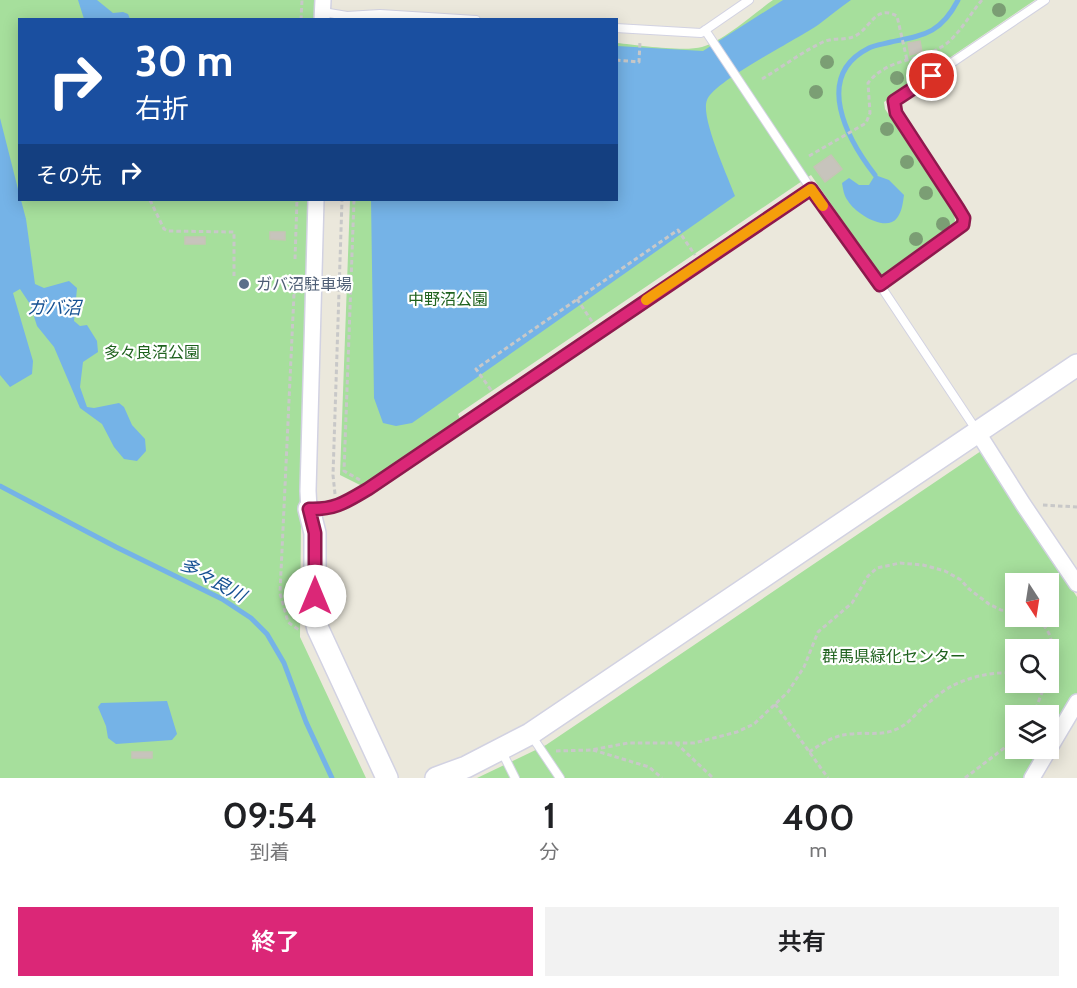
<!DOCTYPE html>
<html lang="ja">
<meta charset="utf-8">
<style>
body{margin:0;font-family:Cabin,"Noto Sans JP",sans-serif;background:#f2f2f2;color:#202124;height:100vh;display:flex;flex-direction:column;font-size:22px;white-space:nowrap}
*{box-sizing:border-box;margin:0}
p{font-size:20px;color:#757577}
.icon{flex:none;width:33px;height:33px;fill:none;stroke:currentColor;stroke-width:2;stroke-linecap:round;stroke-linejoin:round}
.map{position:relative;height:778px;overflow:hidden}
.drawer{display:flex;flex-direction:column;background:#fff;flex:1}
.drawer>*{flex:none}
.banner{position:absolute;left:18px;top:18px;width:600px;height:183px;border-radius:0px;box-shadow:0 3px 15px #0003;background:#1a4fa0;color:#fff;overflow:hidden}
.needle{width:39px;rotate:168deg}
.buttons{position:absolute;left:1005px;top:573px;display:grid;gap:12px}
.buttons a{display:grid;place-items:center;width:54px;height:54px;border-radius:0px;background:#fff;box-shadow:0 3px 15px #0003;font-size:30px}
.pin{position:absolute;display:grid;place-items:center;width:51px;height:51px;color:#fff;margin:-26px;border:3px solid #fff;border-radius:50%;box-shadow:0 2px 6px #0007}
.me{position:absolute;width:66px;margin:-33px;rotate:0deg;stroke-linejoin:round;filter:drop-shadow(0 0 4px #0008)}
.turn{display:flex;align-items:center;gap:21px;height:126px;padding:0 18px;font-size:27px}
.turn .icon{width:78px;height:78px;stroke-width:2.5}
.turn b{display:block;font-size:42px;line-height:51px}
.then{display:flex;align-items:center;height:57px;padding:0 18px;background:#0003;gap:12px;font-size:22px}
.eta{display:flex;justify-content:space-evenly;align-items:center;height:102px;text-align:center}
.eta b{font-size:36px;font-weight:600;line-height:42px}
.primary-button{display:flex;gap:12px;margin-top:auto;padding:12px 18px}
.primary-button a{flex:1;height:69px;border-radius:0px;background:#db2777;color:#fff;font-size:24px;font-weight:600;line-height:69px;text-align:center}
.primary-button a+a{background:#f2f2f2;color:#202124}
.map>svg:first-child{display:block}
.green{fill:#a6df9c;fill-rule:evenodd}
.water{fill:#75b3e7}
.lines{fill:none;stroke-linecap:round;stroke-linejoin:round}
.stream{stroke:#75b3e7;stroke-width:5}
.building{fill:#c7c4bc;stroke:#c6c4b6;stroke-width:1.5}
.lane-casing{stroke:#d2d2e2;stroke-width:10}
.street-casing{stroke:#d2d2e2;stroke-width:18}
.secondary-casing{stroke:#d2d2e2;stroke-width:24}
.path{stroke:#c8c8c8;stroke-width:3;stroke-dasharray:4.5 3;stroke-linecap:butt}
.lane{stroke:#fff;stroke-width:8}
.street{stroke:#fff;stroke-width:15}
.secondary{stroke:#fff;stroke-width:21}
.tree{fill:#7b9e74}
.route-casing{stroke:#8e194d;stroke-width:15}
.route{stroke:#db2777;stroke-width:10}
.slow{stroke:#f59e0b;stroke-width:10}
.service-dot{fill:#5c6f8a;stroke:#fff;stroke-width:2}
.labels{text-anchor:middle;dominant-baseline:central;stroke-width:4.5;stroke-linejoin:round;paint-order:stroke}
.service-label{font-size:16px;fill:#4e5e75;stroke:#fff;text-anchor:start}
.park-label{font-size:16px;fill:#1f621e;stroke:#fff}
.water-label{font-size:18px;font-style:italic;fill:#155092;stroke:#fff}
</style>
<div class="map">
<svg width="1077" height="778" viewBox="0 0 1077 778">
<rect width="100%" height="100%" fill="#ebe8dc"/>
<path class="green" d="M 0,0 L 316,0 L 315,19 L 20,20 L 20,200 L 309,200 L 302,405 L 300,637 L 366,778 L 0,778 Z
M 773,0 L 1035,0 L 884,102 L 885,109 L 954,214 L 955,221 L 951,227 L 883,275 L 879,273 L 811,175 L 458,414 L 460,419 L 362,486 L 340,475 L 350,200 L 616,200 L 617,43 C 637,45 684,52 702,47 C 725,40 753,14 773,0 Z
M 981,451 L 1077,597 L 1077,697 L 1049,746 L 1048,716 L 1016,716 L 1016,748 L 1047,749 L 1025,778 L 477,778 L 546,745 ZM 1016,584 L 1048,584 L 1048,616 L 1016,616 ZM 1016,650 L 1048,650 L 1048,682 L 1016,682 Z"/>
<path class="water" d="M 78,0 L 97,0 L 113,13 L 123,12 L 128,14 L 130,19 L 84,19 Z
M 783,0 L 851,0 C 839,8 829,17 818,25 C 798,39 714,81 707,100 C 700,117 728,177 735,196 L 412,423 L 396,426 L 383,423 L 374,398 L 371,200 L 616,200 L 617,46 L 703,51 Z
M 0,118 L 19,193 L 20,200 L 21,200 L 26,219 L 35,284 L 44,288 L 69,281 L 77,288 L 74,321 L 80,326 L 87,325 L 97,341 L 98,352 L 83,362 L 80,387 L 87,407 L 94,408 L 119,403 L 124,407 L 132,425 L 145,439 L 146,451 L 137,461 L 124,459 L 114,447 L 102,424 L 80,408 L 54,347 L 37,326 L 30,304 L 20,289 L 13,293 L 33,361 L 32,374 L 10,387 L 0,375 Z
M 875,175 L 889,180 L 904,195 C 903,202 902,212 897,218 C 886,233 855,213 848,201 C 844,196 843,189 842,183 L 849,178 L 859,185 L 869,185 Z
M 167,701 L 177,734 L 172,740 L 116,744 L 108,738 L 106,726 L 98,707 L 101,703 Z"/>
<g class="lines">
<path class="stream" d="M 875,175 C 847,139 813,76 869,48 C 875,45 884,44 891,42 C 925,35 941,33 958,0
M 0,486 L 116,547 L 222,599 L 251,618 L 267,634 L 284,663 L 306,722 L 332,778"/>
</g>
<path class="building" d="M 920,41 L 922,52 L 910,55 L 908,43 Z
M 831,155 L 842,169 L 825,182 L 814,167 Z
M 270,232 L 285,232 L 285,240 L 270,239 Z
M 185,237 L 205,237 L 205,244 L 185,244 Z
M 132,752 L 152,752 L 152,758 L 132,758 Z"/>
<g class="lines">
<g class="lane-casing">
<path id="lane" d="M 323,12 L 347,16 L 380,14 L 476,20
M 616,28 L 701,33 L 749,0
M 705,30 L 811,189 L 880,285 L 977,431
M 880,285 L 963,225 L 964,218 L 896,113 L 895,101 L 1045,0
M 310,509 C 337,510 345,502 368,490 L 811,189
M 531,735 L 560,778
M 501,750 L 515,778"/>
</g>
<g class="street-casing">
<path id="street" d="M 322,20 L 323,0
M 978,433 L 1023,504 L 1077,584
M 309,509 L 308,491 L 316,200
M 1032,778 L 1077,702"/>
</g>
<g class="secondary-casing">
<path id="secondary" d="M 309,509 L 315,533 L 315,617 L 318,629 L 387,778
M 436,778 L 466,767 L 530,734 L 1077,365"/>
</g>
<path class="path" d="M 301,20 L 302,0
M 616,60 L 639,62 L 640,41
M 762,79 C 782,67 802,52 823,42 C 833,37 845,41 855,36 C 871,28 875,4 897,16 L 907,60
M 809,156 L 866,123 L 870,113 L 868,83 C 888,57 921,62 946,44 C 961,32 970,14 982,0
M 150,200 L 164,229 L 168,231 L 234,232 L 234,276
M 354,200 L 344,471 L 360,480
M 295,259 L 297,200
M 294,294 L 280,593 L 288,622 L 299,630
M 577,299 L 593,323
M 491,390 L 476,369 L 678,230 L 695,255
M 335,494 L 333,475 L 342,200
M 1043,505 L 1077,507
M 1031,616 C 1056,630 1054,648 1048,672
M 775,704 L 828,778
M 1033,716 L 1046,682
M 676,743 L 713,778
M 593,750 L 649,767 L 662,778
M 556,751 L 591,750 L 628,743 L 694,743 L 737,732 L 754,724 L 788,692 L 804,667 L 818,632 L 852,603 L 868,576 L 877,568 L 900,563 L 923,565 L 945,571 L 961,580 L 969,589 L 989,604 L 1001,610 L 1016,611
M 809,752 C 823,743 834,735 851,734 C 867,732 882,736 897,729 C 908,724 914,716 922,708 C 931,701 942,691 952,686 C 969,677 997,670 1016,674
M 965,778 L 1016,739"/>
<use href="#lane" class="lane"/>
<use href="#street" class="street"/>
<use href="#secondary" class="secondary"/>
</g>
<g class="tree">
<circle cx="999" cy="10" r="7"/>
<circle cx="827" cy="62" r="7"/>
<circle cx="897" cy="78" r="7"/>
<circle cx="816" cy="92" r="7"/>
<circle cx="887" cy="129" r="7"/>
<circle cx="907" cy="162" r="7"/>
<circle cx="926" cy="193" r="7"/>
<circle cx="943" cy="224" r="7"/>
<circle cx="916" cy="239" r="7"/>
</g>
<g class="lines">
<g class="route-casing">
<path id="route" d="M 315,596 L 315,533 L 309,509 C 335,510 346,502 368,489 L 811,189 L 880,285 L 963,225 L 964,218 L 958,208 L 896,113 L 894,101 L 932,76"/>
</g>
<use href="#route" class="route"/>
<path class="slow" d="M 646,300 L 811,189 L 823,206"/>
</g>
<circle class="service-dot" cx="244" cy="284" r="6"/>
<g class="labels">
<g class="service-label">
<text x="256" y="284">ガバ沼駐車場</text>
</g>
<g class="park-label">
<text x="448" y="299">中野沼公園</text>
<text x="152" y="352">多々良沼公園</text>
<text x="894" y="656">群馬県緑化センター</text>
</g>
<g class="water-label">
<text x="54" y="308">ガバ沼</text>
<text transform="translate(213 580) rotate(29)">多々良川</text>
</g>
</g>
</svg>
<div class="buttons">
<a><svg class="needle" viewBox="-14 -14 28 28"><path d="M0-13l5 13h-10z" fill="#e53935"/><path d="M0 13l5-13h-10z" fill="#757577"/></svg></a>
<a><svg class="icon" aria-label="search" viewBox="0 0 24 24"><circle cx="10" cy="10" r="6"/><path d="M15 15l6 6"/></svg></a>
<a><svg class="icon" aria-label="layers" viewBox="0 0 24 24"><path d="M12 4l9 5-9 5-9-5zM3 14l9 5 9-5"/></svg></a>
</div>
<div class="pin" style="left:932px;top:76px;background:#d93025"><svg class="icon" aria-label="arrive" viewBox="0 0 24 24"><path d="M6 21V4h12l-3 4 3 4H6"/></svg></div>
<svg class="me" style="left:315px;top:596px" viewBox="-20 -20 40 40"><circle r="19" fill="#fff"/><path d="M0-13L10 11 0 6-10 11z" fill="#db2777"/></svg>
<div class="banner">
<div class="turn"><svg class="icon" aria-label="right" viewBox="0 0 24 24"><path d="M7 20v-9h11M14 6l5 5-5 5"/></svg><div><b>30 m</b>右折</div></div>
<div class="then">その先<svg class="icon" aria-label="right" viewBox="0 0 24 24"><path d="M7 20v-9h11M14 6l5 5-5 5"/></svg></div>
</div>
</div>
<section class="drawer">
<div class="eta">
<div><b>09:54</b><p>到着</p></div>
<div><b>1</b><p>分</p></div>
<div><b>400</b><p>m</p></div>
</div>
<div class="primary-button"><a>終了</a><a>共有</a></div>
</section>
